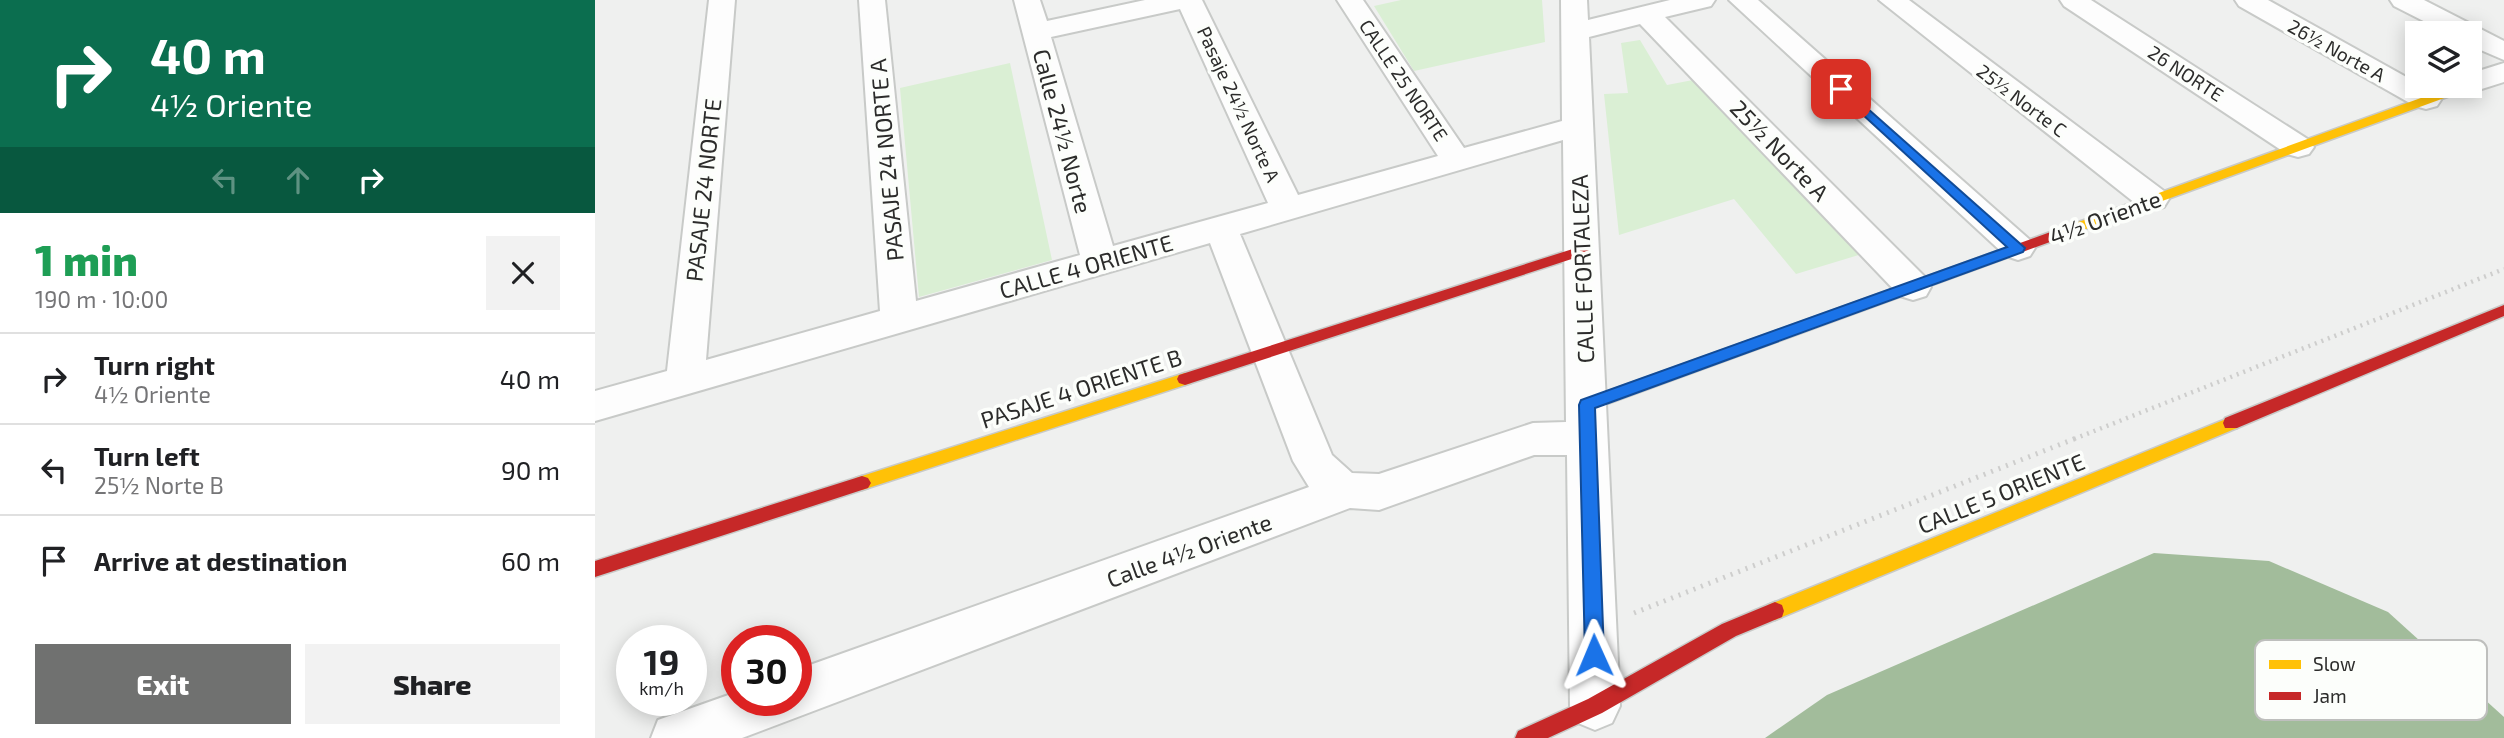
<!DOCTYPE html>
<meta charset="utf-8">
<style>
body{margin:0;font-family:"Exo 2",sans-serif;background:#f2f2f2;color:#202124;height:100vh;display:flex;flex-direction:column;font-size:26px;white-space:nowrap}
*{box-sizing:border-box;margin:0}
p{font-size:23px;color:#757577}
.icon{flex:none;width:38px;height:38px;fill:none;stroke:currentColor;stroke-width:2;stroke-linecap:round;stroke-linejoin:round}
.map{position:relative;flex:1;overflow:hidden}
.side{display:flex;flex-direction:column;background:#fff;width:595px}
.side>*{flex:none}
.hud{background:#0b6e4f;color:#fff;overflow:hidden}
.controls{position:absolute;left:1810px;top:21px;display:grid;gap:14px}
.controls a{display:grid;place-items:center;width:77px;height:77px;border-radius:0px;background:#fff;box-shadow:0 4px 18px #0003;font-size:35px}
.speed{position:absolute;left:21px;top:625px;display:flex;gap:14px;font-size:35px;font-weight:700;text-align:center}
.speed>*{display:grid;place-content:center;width:91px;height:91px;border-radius:50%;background:#fff;box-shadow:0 4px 18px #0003;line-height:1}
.speed small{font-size:18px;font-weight:400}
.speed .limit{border:10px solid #d22;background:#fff;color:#111}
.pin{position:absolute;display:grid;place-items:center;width:60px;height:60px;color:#fff;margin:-30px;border-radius:14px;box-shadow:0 4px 10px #0006}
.me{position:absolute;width:77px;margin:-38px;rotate:359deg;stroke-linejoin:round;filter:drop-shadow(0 0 5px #0008)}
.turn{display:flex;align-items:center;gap:24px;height:147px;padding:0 35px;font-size:32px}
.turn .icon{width:91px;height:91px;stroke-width:2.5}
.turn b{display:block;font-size:49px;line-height:60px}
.lanes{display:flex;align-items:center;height:66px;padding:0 35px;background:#0003;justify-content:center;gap:35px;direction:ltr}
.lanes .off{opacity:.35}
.round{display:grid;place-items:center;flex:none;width:74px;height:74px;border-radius:0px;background:#f2f2f2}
.headline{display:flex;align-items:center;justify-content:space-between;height:119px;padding:0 35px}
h1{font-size:42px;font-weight:800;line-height:52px;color:#1e9e55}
.button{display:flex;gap:14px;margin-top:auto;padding:14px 35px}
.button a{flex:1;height:80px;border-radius:0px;background:#707170;color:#fff;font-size:28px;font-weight:800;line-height:80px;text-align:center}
.button a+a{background:#f2f2f2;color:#202124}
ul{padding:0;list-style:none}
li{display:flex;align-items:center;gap:21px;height:91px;padding:0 35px;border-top:2px solid #e0e0e0}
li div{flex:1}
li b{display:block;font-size:26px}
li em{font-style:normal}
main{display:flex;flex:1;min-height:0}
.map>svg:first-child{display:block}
.green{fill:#daefd4}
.water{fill:#a2bc9b}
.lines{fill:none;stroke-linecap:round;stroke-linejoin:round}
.street-casing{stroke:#c8cac8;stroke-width:4}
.slow-casing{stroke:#c8cac8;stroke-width:3}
.jam-casing{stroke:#c8cac8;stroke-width:3}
.path-far1{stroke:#cececd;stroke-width:4.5;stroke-dasharray:2 5;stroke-linecap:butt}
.path{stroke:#cececd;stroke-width:5;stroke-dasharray:2 6;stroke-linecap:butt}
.street{fill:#fdfdfd;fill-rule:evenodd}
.slow{fill:#ffc107;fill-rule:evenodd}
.jam{fill:#c62828;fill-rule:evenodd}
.route{fill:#1a73e8;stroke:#114b97;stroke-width:2}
.labels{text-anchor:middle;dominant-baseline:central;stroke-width:7;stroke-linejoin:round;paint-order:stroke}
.far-street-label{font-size:19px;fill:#2c2c2b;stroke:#fcfefb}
.street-label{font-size:23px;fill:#2c2c2b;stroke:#fcfefb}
.key{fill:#fcfefb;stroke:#bebfbd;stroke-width:2}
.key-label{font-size:19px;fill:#2c2c2b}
</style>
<main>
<section class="side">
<div class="hud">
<div class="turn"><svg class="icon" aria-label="right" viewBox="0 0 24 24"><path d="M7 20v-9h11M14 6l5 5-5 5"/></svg><div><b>40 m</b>4½ Oriente</div></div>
<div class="lanes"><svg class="icon off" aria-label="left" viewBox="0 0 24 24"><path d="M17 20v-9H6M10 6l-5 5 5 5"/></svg><svg class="icon off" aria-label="ahead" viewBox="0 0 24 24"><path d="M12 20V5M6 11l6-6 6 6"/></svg><svg class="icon" aria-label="right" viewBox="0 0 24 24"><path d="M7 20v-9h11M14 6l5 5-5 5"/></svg></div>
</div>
<div class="headline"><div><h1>1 min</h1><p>190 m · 10:00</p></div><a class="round"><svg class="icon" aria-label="close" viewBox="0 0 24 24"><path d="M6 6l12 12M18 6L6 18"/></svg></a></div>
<ul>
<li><svg class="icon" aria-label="right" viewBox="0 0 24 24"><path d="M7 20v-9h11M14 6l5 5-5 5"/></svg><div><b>Turn right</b><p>4½ Oriente</p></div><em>40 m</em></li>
<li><svg class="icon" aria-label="left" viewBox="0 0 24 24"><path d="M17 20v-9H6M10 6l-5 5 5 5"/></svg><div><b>Turn left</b><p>25½ Norte B</p></div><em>90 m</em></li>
<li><svg class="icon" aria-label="arrive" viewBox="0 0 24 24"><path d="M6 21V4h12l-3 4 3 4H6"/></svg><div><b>Arrive at destination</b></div><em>60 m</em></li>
</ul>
<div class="button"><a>Exit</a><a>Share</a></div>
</section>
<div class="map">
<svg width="1909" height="738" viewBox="0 0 1909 738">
<rect width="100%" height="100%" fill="#eff0ef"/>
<path class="green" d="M 806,0 L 947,0 L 950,42 L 819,71 L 779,6 Z
M 1045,40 L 1072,85 L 1098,80 L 1267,254 L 1201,274 L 1139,199 L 1024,235 L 1009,94 L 1033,93 L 1026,43 Z
M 415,63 L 457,260 L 324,297 L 305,88 Z"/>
<path class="water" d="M 1559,553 L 1674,561 L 1793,612 L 1909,717 L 1909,738 L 1170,738 L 1232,695 Z"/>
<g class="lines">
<g class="street-casing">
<path id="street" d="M 114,0 L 140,0 L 111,360 L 285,311 L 264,0 L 290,0 L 321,301 L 485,255 L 419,0 L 445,0 L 452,21 L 550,0 L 607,0 L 703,195 L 843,156 L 742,0 L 768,0 L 869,148 L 967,121 L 966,0 L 992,0 L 993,20 L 1075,0 L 1120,0 L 1116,6 L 1070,17 L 1331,278 L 1336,287 L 1331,296 L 1318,300 L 1305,296 L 1045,24 L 994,37 L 1025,706 L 1017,723 L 1000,730 L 983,723 L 975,706 L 972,455 L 939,455 L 784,510 L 755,508 L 147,738 L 56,738 L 63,720 L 142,692 L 142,700 L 201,700 L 201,670 L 714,487 L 698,461 L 615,243 L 0,421 L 0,391 L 72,371 ZM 585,9 L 673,203 L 518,246 L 456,37 ZM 968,140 L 971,422 L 938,423 L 784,474 L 757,473 L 737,455 L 645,234 Z
M 1134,0 L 1163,0 L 1435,240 L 1440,248 L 1435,256 L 1423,260 L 1411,256 Z
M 1284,0 L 1314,0 L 1569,191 L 1574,199 L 1569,207 L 1557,210 L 1545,207 Z
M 1465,0 L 1496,0 L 1714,140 L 1719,147 L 1714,154 L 1703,157 L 1692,154 L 1469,6 Z
M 1640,0 L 1673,0 L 1822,83 L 1822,86 L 1842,94 L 1846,100 L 1842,106 L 1831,109 L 1820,106 L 1644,6 Z
M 1795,0 L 1829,0 L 1909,41 L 1909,60 L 1874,45 L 1874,33 L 1852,33 L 1799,6 Z
M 1909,63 L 1909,82 L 1874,93 L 1864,90 L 1861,86 L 1874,86 L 1874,74 Z"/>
</g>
<g class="slow-casing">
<path id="slow" d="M 1874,83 L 1876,86 L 1874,89 L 1466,238 L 1456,238 L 1454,235 L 1456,232 L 1859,86 L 1874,86 Z
M 590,373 L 596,375 L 598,379 L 596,383 L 267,490 L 261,488 L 258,483 L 261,478 L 267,476 Z
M 1636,417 L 1642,418 L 1644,423 L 1642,428 L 1187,617 L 1180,620 L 1173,617 L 1171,611 L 1173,605 Z"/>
</g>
<g class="jam-casing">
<path id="jam" d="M 1461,230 L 1468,235 L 1466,238 L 998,409 L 986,409 L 984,405 L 986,401 Z
M 987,246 L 992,248 L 994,251 L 992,254 L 590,385 L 584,383 L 582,379 L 584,375 Z
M 1909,305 L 1909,316 L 1642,428 L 1630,428 L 1628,423 L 1630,418 Z
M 267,476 L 273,478 L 276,483 L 273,488 L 0,577 L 0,561 Z
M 1180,602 L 1187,605 L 1189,611 L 1187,617 L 1141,636 L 1007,713 L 953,738 L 920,738 L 923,731 L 993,699 L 1127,624 Z"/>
</g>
<path class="path-far1" d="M 1479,439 L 1909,269"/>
<path class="path" d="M 1039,613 L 1484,437"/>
<use href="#street" class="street"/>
<use href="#slow" class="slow"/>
<use href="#jam" class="jam"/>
</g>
<path class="route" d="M 1246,85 L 1430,248 L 1428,252 L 1000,408 L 1009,655 L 1006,661 L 999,664 L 992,661 L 990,655 L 984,405 L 986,400 L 1412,247 L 1242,91 L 1242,86 Z"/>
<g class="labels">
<g class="far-street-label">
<text transform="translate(1742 50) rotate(29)">26½ Norte A</text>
<text transform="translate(1591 73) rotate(33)">26 NORTE</text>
<text transform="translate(809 80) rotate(56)">CALLE 25 NORTE</text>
<text transform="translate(1427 100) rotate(37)">25½ Norte C</text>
<text transform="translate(644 104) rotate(65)">Pasaje 24½ Norte A</text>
</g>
<g class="street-label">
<text transform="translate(468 131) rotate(75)">Calle 24½ Norte</text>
<text transform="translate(1185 150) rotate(46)">25½ Norte A</text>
<text transform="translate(291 160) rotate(-95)">PASAJE 24 NORTE A</text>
<text transform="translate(108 190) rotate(-84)">PASAJE 24 NORTE</text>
<text transform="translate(1510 217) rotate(-20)">4½ Oriente</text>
<text transform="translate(491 266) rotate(-16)">CALLE 4 ORIENTE</text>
<text transform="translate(987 269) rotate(-92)">CALLE FORTALEZA</text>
<text transform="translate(486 388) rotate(-18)">PASAJE 4 ORIENTE B</text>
<text transform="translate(1406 493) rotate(-22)">CALLE 5 ORIENTE</text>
<text transform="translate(594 550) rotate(-20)">Calle 4½ Oriente</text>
</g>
</g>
<rect x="1660" y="640" width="232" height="80" rx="10" class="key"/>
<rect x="1674" y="660" width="32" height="9" fill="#ffc107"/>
<rect x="1674" y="692" width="32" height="8" fill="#c62828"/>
<g class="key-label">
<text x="1718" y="671">Slow</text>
<text x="1718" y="703">Jam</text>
</g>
</svg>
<div class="controls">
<a><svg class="icon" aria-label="layers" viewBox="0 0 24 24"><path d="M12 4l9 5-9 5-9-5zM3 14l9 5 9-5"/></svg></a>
</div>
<div class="speed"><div>19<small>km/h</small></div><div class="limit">30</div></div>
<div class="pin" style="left:1246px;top:89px;background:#d93025"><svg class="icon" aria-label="arrive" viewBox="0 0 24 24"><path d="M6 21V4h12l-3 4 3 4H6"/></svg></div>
<svg class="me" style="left:999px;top:655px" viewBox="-20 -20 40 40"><path d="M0-17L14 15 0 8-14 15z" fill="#1a73e8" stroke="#fff" stroke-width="4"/></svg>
</div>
</main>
